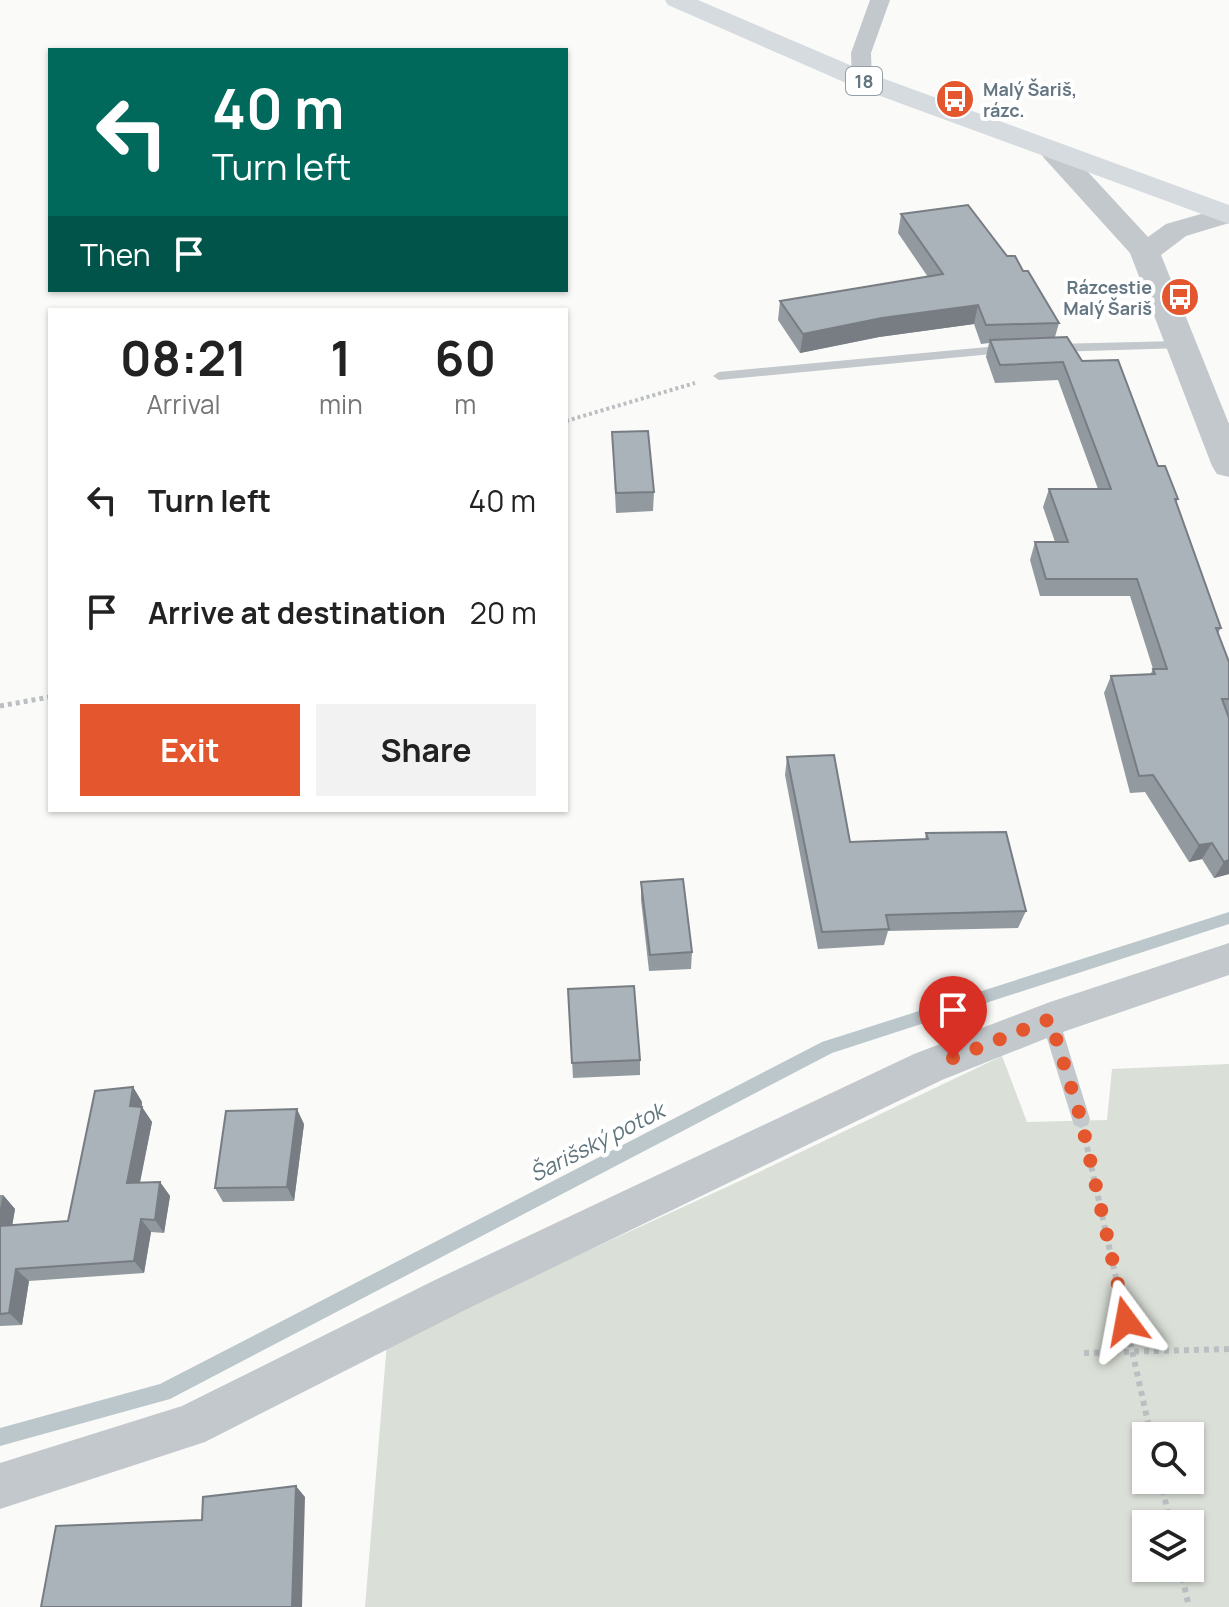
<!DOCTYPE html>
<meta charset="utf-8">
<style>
body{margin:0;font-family:Manrope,sans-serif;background:#f2f2f2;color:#222;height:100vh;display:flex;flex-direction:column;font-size:30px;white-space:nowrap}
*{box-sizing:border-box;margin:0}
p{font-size:26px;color:#767676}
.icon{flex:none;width:44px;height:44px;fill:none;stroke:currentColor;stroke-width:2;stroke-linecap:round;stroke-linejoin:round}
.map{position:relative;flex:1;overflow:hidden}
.details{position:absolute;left:48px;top:308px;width:520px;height:504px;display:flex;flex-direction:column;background:#fff;border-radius:0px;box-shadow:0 2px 6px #0004}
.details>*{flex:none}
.top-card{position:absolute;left:48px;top:48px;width:520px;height:244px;border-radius:0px;box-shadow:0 2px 6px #0004;background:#00695c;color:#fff;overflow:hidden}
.fabs{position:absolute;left:1132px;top:1422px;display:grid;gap:16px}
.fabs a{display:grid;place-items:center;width:72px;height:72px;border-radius:0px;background:#fff;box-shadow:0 2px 6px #0004;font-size:40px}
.pin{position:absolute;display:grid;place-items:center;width:68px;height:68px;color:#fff;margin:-82px -34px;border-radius:50% 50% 50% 0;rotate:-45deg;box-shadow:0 0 8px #0007}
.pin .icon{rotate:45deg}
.me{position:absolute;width:88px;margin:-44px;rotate:347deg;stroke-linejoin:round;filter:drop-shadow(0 0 6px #0008)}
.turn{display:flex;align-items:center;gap:28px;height:168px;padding:0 32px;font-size:36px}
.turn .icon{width:104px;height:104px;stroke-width:2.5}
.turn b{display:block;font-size:56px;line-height:68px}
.then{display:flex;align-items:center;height:76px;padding:0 32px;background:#0003;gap:16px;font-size:30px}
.eta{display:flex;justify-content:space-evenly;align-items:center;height:136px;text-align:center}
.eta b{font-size:48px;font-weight:700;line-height:56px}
.cta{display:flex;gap:16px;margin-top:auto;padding:16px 32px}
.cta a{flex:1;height:92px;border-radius:0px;background:#e4572e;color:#fff;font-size:32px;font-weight:700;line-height:92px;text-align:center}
.cta a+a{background:#f2f2f2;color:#222}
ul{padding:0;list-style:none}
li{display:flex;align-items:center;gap:24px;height:112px;padding:0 32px}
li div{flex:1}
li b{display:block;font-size:30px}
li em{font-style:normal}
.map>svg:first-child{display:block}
.green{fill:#dadfd7;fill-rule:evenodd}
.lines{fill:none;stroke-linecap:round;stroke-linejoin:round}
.stream{fill:#bbc7cb;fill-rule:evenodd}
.path-far2{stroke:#bbbfc2;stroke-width:4;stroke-dasharray:3 3;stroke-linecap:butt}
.path-far1{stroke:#bbbfc2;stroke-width:5;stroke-dasharray:4 4;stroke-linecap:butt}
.path{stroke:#bbbfc2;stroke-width:6;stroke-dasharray:5 5;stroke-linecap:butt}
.service{fill:#c3c8cc;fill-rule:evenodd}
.minor{fill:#c3c8cc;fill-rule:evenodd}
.tertiary{fill:#c3c8cc;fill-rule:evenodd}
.primary{fill:#d6dbdf;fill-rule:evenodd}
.wall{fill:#929a9f}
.shaded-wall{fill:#777d82}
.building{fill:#aab3b9;stroke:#777d82;stroke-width:2}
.route{stroke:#e4572e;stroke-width:14;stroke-dasharray:0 25.2}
.labels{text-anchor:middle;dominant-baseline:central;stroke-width:8;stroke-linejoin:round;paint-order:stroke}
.shield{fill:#fff;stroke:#939fa8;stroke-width:2}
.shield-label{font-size:18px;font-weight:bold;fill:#657683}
.far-poi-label{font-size:18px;font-weight:bold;fill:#657683;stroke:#fff;text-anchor:start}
.water-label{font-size:22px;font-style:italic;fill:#60757c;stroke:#fff}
</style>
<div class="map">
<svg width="1229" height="1607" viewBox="0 0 1229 1607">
<rect width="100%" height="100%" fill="#fafaf8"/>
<path class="green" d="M 1002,1056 L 1027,1122 L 1107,1120 L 1112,1069 L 1229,1064 L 1229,1607 L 365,1607 L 387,1343 L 757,1173 ZM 1146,1436 L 1190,1436 L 1190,1480 L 1146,1480 ZM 1146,1524 L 1190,1524 L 1190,1568 L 1146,1568 Z"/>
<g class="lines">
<path class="stream" d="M 1229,912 L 1229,924 L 832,1053 L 170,1399 L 0,1446 L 0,1428 L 160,1384 L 822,1042 Z"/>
<path class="path-far2" d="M 566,421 L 695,383"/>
<path class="path-far1" d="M 0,706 L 50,697"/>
<path class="path" d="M 1087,1147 L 1151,1436
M 1084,1353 L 1229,1349
M 1161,1480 L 1170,1524
M 1180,1568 L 1189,1607"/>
<path class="service" d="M 1179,341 L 1183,342 L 1183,348 L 1053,352 L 1047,348 L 1053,344 Z
M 1009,345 L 1013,346 L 1013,352 L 719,380 L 713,376 L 719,372 Z
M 1050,1011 L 1056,1013 L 1059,1019 L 1090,1119 L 1088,1125 L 1081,1128 L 1074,1125 L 1072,1119 L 1041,1019 L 1044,1013 Z"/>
<path class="minor" d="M 870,0 L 890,0 L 871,53 L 872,80 L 862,86 L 852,80 L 851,53 Z
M 1229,943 L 1229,975 L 1057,1034 L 942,1080 L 465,1310 L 205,1442 L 0,1509 L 0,1463 L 182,1406 L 435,1280 L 914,1054 L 1050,1002 Z"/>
<path class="tertiary" d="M 1054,144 L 1064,146 L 1148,237 L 1166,224 L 1229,206 L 1229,223 L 1186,236 L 1161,255 L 1229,424 L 1229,477 L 1217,474 L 1212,466 L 1130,253 L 1044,158 L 1040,152 L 1044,146 Z"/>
<path class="primary" d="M 665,0 L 698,0 L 871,74 L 1229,205 L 1229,224 L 853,86 L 668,5 Z"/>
</g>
<path class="wall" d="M 901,214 L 1007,256 L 1023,271 L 1059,323 L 1055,337 L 1082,361 L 1158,466 L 1178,499 L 1176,503 L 1221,628 L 1218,633 L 1229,662 L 1229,874 L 1214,878 L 1202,859 L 1189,862 L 1145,792 L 1130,793 L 1104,693 L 1111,676 L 1150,675 L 1153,669 L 1130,596 L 1040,596 L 1030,560 L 1035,542 L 1055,542 L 1043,507 L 1049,489 L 1098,489 L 1058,380 L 995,383 L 986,357 L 989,343 L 981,344 L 974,324 L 879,337 L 800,353 L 778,320 L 780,301 L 928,277 L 898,233 Z
M 612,432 L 654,492 L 653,511 L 616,513 Z
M 787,757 L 850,842 L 925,839 L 926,833 L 1026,911 L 1018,928 L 888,931 L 884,945 L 818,949 L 785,775 Z
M 641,882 L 692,952 L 691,969 L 649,971 L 641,900 Z
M 568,989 L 640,1060 L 640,1075 L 573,1078 Z
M 133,1087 L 142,1102 L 142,1107 L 152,1122 L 140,1183 L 160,1182 L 170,1196 L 164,1233 L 151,1232 L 144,1273 L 29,1281 L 22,1325 L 0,1326 L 0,1195 L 3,1195 L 15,1209 L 12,1225 L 68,1221 Z
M 304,1124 L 294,1201 L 223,1202 L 215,1188 Z"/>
<path class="shaded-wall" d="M 978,305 L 974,324 L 879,337 L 800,353 L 803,334 L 882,318 Z
M 1212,843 L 1202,859 L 1189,862 L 1199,845 Z
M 1229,860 L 1229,874 L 1214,878 L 1224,862 Z
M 133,1087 L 142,1102 L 140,1120 L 142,1107 L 152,1122 L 137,1196 L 127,1183 L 130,1106 Z
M 297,1109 L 304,1124 L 294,1201 L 287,1187 Z
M 160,1182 L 170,1196 L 164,1233 L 155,1220 Z
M 3,1195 L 15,1209 L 10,1239 L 0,1229 L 0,1209 Z
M 141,1219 L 151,1232 L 144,1273 L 134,1261 Z
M 16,1269 L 29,1281 L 22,1325 L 9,1313 Z
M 296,1486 L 305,1497 L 302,1607 L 292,1607 Z"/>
<path class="building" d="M 968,205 L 1007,256 L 1015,256 L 1023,271 L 1028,271 L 1059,323 L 986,325 L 978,305 L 882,318 L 803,334 L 780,301 L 943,274 L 901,214 Z
M 1067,337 L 1082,361 L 1118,360 L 1158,466 L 1165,466 L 1178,499 L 1175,499 L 1221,628 L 1216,628 L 1229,662 L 1229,699 L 1222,699 L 1229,718 L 1229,860 L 1224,862 L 1212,843 L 1199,845 L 1153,775 L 1139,776 L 1111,676 L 1155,674 L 1153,669 L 1167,669 L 1137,579 L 1046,579 L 1035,542 L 1068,542 L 1049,489 L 1111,489 L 1063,362 L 1000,365 L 990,340 Z
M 648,431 L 654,492 L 616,493 L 612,432 Z
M 834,755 L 850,842 L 928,839 L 926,833 L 1006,832 L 1026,911 L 886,915 L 889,929 L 822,932 L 787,757 Z
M 683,879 L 692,952 L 650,955 L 641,882 Z
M 634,986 L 640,1060 L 572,1063 L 568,989 Z
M 133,1087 L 130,1106 L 142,1107 L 127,1183 L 160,1182 L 155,1220 L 141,1219 L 134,1261 L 16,1269 L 9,1313 L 0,1314 L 0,1226 L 68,1221 L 95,1091 Z
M 297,1109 L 287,1187 L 215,1188 L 226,1111 Z
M 296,1486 L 292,1607 L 41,1607 L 56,1526 L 202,1520 L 203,1497 Z"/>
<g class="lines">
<path class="route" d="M 953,1058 L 1050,1019 L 1081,1119 L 1126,1321"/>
</g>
<defs>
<g id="bus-disc" transform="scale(2)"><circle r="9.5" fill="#e4572e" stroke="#fff"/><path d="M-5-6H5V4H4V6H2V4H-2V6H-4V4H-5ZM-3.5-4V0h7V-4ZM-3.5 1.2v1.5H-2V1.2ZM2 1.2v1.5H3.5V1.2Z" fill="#fff"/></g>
</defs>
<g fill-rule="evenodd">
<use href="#bus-disc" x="955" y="99"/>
<use href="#bus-disc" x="1180" y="297"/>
</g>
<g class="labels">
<rect class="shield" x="846" y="67" width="36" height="28" rx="6"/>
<g class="shield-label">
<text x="864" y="81">18</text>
</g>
<g class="far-poi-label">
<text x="983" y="89">Malý Šariš,<tspan x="983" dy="21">rázc.</tspan></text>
<text x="1152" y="287" text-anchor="end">Rázcestie<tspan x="1152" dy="21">Malý Šariš</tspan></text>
</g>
<g class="water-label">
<text transform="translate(597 1142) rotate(-27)">Šarišský potok</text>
</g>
</g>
</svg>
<div class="fabs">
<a><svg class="icon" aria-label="search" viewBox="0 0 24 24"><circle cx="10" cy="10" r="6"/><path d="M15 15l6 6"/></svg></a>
<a><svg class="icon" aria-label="layers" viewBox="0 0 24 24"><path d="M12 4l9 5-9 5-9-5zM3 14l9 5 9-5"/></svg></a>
</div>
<div class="pin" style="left:953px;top:1058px;background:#d93025"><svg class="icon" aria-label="arrive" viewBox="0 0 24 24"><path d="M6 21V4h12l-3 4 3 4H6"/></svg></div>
<svg class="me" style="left:1126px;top:1321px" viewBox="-20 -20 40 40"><path d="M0-17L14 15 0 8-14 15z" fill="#e4572e" stroke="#fff" stroke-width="4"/></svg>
<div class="top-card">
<div class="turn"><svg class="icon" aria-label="left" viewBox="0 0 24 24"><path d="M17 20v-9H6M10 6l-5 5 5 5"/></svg><div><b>40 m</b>Turn left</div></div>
<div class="then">Then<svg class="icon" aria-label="arrive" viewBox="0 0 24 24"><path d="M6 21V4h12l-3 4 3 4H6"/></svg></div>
</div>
<section class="details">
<div class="eta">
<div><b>08:21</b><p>Arrival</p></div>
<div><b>1</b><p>min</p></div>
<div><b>60</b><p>m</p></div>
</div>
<ul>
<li><svg class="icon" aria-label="left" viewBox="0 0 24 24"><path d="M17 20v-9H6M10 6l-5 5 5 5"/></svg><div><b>Turn left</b></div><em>40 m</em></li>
<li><svg class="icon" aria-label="arrive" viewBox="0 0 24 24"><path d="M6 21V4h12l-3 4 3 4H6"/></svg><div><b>Arrive at destination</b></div><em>20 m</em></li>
</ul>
<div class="cta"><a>Exit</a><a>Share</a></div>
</section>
</div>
